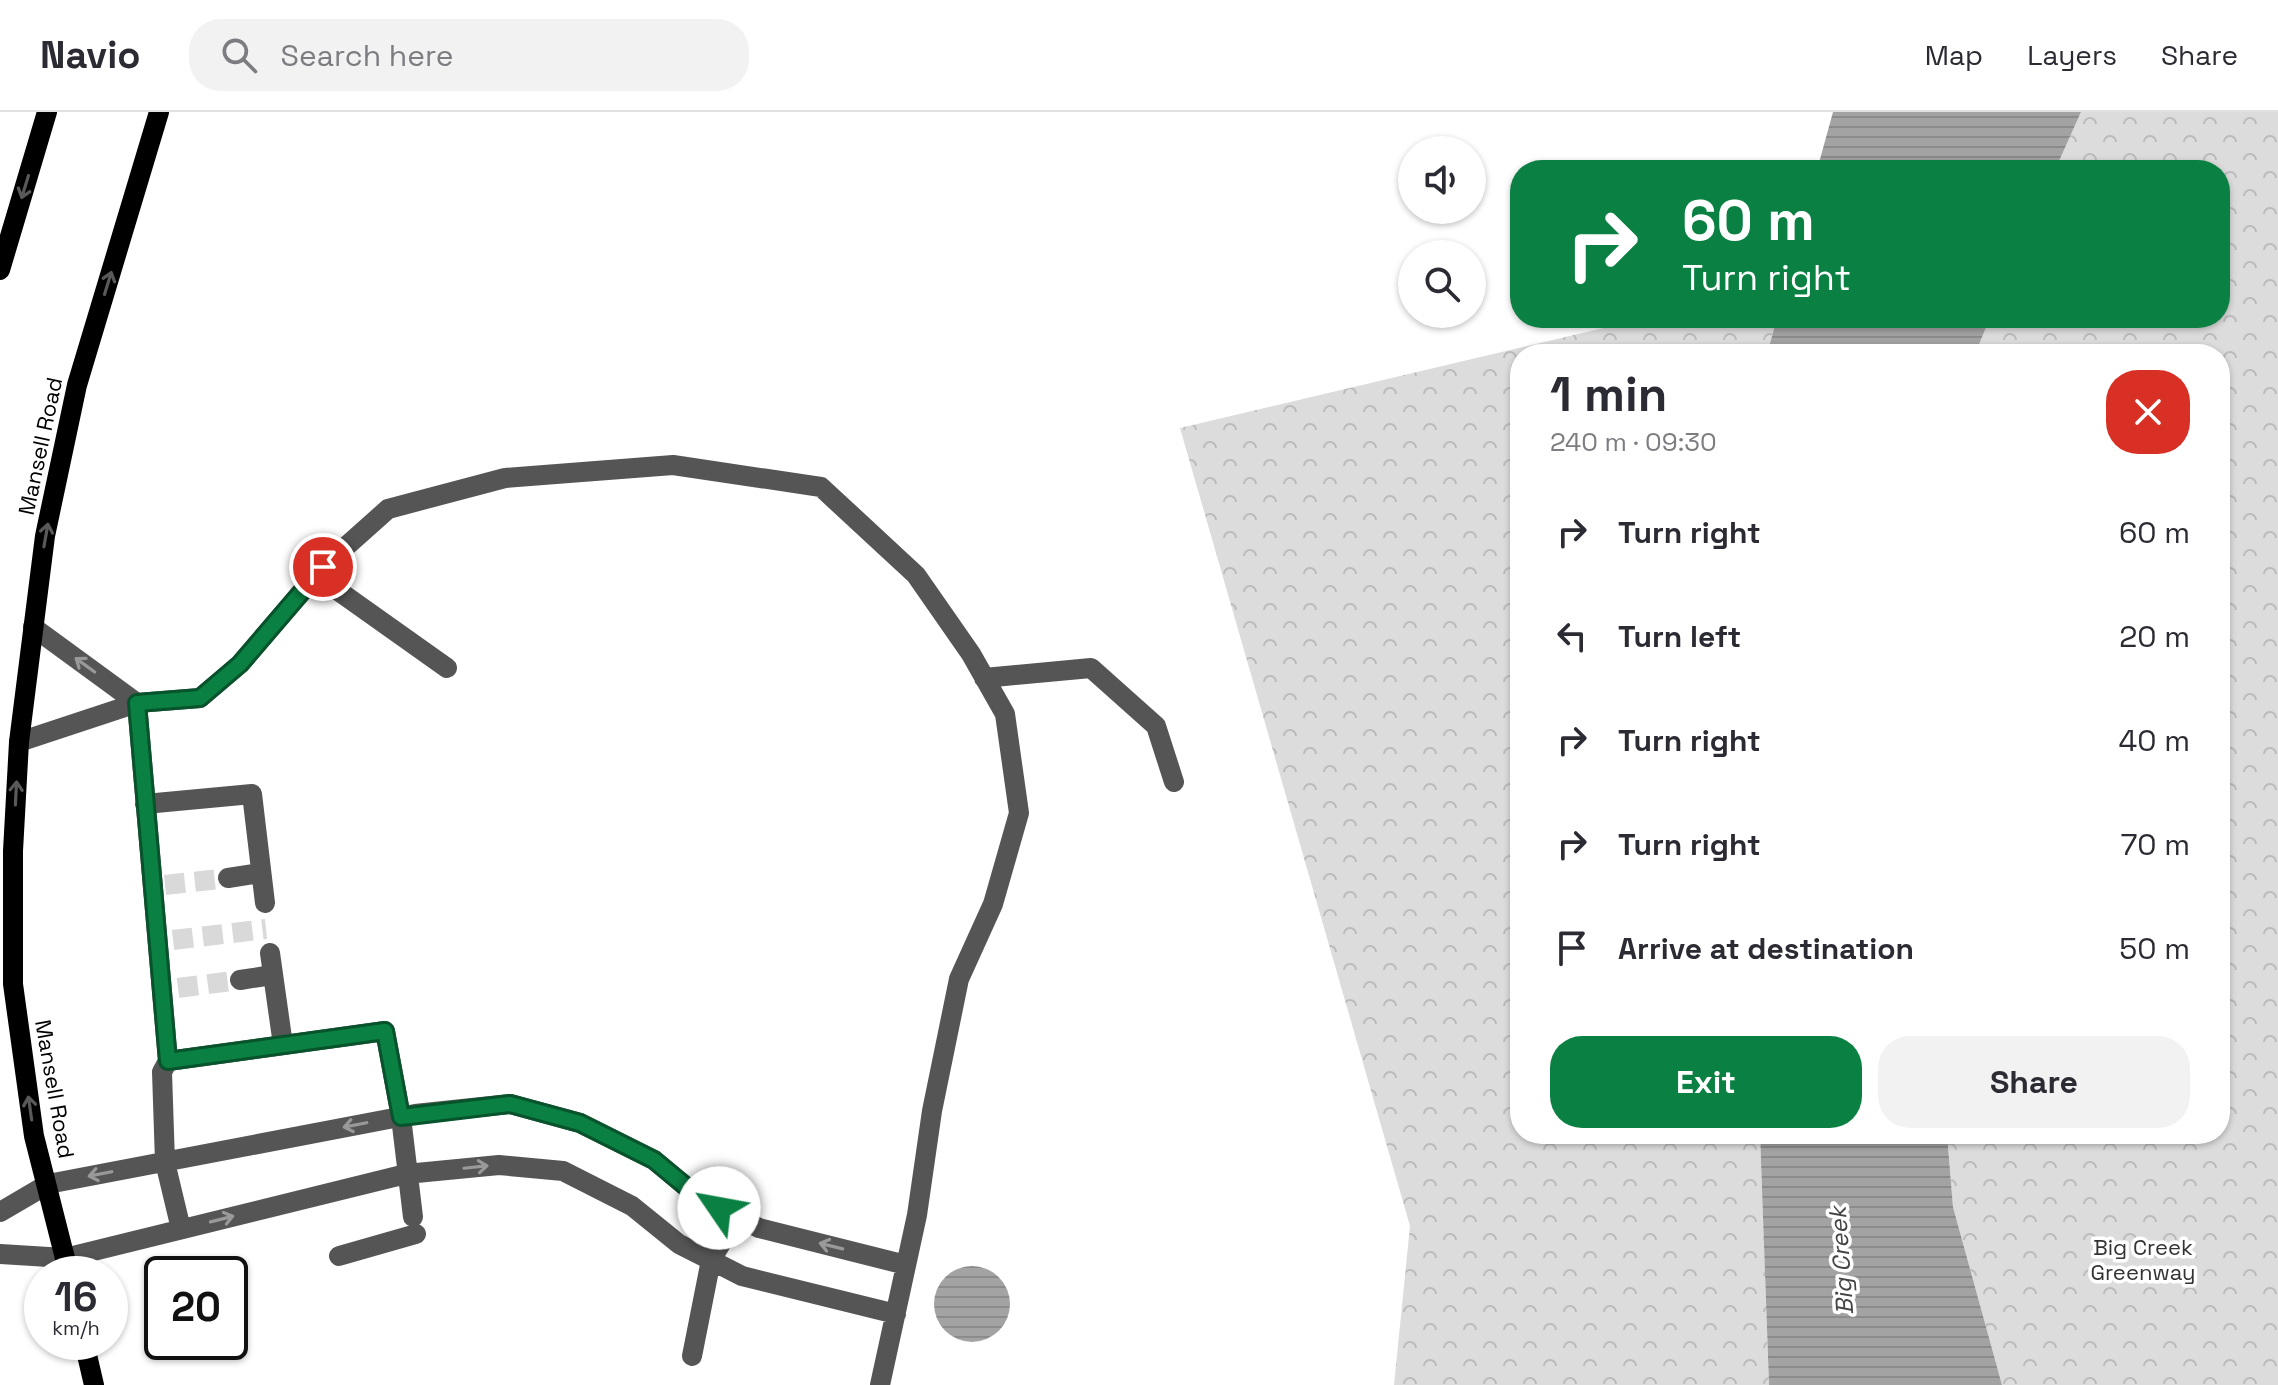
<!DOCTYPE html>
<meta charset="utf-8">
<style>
body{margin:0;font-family:"Space Grotesk",sans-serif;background:#f2f2f3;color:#2b2b33;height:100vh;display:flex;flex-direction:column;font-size:30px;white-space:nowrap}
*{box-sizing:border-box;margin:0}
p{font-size:26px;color:#7c7c81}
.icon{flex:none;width:44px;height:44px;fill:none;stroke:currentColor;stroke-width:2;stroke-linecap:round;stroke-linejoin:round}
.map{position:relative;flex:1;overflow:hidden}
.side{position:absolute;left:1510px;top:232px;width:720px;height:800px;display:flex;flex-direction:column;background:#fff;border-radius:32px;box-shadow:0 2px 6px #0004}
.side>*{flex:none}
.top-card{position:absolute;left:1510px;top:48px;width:720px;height:168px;border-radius:32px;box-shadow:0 2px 6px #0004;background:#0b8043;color:#fff;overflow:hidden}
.tools{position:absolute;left:1398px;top:24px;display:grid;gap:16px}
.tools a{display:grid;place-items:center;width:88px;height:88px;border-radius:50%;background:#fff;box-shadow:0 2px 6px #0004;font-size:40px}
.speed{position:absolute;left:24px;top:1144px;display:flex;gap:16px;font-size:40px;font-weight:700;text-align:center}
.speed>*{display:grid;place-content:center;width:104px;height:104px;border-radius:50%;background:#fff;box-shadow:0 2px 6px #0004;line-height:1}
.speed small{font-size:20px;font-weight:400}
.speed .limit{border:4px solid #111;border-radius:12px;background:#fff;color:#111}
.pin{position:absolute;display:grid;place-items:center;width:68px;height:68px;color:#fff;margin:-34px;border:4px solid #fff;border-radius:50%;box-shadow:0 2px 8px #0007}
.me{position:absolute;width:88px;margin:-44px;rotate:303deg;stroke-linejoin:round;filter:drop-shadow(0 0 6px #0008)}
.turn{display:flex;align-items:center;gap:28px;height:168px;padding:0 40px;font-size:36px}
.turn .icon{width:104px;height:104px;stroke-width:2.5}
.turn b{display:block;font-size:56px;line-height:68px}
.round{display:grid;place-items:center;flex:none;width:84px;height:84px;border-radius:32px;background:#f2f2f3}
.summary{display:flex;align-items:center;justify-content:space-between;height:136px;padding:0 40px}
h1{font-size:48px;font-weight:800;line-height:60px}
.button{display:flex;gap:16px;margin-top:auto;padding:16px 40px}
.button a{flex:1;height:92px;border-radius:32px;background:#0b8043;color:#fff;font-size:32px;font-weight:800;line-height:92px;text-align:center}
.button a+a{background:#f2f2f3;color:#2b2b33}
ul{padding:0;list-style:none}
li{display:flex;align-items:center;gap:24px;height:104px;padding:0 40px}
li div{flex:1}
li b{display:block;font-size:30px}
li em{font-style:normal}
header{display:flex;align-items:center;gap:48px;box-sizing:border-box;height:112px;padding:0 40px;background:#fff;border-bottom:2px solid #e1e1e2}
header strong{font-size:38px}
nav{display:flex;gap:44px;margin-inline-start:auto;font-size:28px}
.search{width:560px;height:72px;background:#f2f2f3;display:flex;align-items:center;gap:20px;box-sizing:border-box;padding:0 28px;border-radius:32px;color:#7c7c81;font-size:30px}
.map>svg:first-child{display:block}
.forest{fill:url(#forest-crowns)}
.water{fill:url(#water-rules)}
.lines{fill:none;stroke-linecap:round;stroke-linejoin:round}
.minor-tunnel{stroke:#d9d9d9;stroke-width:20;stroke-dasharray:20 10;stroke-linecap:butt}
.minor{stroke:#555;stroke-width:20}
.major{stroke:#000;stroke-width:20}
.oneway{stroke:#595959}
.oneway2{stroke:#999}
.route-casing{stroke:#07532c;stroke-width:20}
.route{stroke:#0b8043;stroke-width:14}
.labels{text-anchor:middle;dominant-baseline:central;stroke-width:7;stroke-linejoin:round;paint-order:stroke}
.street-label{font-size:22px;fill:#000;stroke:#fff}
.park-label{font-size:22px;fill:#333;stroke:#fff}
.water-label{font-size:24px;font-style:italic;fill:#444;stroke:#fff}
</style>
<header>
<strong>Navio</strong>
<div class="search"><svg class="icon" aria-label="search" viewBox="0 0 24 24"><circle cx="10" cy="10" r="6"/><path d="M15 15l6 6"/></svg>Search here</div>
<nav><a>Map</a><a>Layers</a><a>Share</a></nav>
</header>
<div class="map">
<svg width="2278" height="1273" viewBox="0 0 2278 1273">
<defs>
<pattern id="forest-crowns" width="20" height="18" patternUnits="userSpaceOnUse" patternTransform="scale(2)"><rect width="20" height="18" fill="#dcdcdc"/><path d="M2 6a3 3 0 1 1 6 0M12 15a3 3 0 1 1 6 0" fill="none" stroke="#bbb"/></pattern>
<pattern id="water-rules" width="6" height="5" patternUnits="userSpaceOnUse" patternTransform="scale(2)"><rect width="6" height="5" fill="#a3a3a3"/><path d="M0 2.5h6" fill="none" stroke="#8b8b8b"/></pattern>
</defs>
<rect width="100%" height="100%" fill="#fff"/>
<path class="forest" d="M 2081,0 L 2278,0 L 2278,1273 L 2002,1273 L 1953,1095 L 1947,1022 L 2220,1022 L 2220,242 L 1975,242 L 1990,206 L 2220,206 L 2220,58 L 2055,58 Z
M 1646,206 L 1777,206 L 1767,242 L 1520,242 L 1520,1022 L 1760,1022 L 1769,1273 L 1394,1273 L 1410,1114 L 1180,316 Z"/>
<path class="water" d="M 1833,0 L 2081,0 L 2055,58 L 1817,58 Z
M 1777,206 L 1990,206 L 1975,242 L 1767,242 Z
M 1760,1022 L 1947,1022 L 1953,1095 L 2002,1273 L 1769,1273 Z
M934 1192a38 38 0 1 1 76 0a38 38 0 1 1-76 0Z"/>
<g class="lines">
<path class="minor-tunnel" d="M 165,773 L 228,766
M 173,828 L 266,817
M 178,876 L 240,868"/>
<path class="minor" d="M 316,463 L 447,556
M 33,515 L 137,591 L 168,949 L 162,960 L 165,1050 L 181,1117
M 984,566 L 1091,556 L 1156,614 L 1174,670
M 19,630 L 137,591 L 200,586 L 240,552 L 323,455 L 388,397 L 505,366 L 673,353 L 821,375 L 916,463 L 971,542 L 1005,602 L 1019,701 L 993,792 L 959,867 L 932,999 L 917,1103 L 880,1273
M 145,692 L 252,682 L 265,791
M 228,766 L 260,761
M 270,841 L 283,933
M 240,868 L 272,863
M 168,949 L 385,919 L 401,1005 L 413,1105
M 0,1100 L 48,1072 L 415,1002 L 510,992 L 580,1011 L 654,1048 L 701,1087 L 759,1116 L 906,1153
M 0,1142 L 65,1146 L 406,1062 L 499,1053 L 563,1059 L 632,1094 L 679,1132 L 742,1164 L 896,1202
M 339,1144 L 416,1122
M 692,1244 L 711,1148 L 737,1105"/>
<path class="major" d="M 0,158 L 47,0
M 69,1162 L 34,1024 L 13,872 L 13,739 L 19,630 L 45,424 L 77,273 L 159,0
M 84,1230 L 94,1273"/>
</g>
<defs><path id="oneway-shaft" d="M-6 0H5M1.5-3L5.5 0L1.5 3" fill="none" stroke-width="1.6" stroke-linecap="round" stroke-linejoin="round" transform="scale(2)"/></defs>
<g class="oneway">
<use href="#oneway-shaft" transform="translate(25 75) rotate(107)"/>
<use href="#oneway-shaft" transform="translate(108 171) rotate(-73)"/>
<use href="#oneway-shaft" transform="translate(46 423) rotate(-80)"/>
<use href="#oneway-shaft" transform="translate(16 681) rotate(-87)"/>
<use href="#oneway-shaft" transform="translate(30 996) rotate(-98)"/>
</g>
<g class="oneway2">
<use href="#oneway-shaft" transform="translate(85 553) rotate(-144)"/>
<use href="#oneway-shaft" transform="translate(355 1013) rotate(169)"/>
<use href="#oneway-shaft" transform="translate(476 1055) rotate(-6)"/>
<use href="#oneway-shaft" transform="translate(100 1062) rotate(169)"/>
<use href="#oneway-shaft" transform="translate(222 1107) rotate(-14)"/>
<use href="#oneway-shaft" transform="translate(831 1134) rotate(-166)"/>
</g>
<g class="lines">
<g class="route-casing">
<path id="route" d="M 323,455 L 240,552 L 200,586 L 137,591 L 168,949 L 385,919 L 401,1005 L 510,992 L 580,1011 L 654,1048 L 701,1087 L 719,1096"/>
</g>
<use href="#route" class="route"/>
</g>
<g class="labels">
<g class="street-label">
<text transform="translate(40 334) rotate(-78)">Mansell Road</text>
<text transform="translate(55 977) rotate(80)">Mansell Road</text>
</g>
<g class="park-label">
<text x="2143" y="1135">Big Creek<tspan x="2143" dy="25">Greenway</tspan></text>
</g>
<g class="water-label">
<text transform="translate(1841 1149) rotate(-94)">Big Creek</text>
</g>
</g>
</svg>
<div class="tools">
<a><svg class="icon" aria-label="sound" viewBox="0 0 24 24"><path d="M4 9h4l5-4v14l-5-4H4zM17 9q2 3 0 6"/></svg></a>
<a><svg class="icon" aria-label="search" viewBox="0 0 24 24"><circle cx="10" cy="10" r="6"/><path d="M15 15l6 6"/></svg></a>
</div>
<div class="speed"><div>16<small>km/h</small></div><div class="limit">20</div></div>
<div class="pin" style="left:323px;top:455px;background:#d93025"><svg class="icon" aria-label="arrive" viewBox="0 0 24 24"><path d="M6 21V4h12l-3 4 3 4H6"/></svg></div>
<svg class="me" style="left:719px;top:1096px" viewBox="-20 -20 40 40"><circle r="19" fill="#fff"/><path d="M0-13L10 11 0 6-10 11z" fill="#0b8043"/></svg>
<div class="top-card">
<div class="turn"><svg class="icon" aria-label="right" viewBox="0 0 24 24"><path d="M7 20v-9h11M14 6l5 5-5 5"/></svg><div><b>60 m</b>Turn right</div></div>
</div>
<section class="side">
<div class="summary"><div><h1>1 min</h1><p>240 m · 09:30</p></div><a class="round" style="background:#d93025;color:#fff"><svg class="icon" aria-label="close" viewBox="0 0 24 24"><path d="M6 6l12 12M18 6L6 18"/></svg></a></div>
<ul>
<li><svg class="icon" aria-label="right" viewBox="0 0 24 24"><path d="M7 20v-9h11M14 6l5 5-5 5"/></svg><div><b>Turn right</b></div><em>60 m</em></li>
<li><svg class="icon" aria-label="left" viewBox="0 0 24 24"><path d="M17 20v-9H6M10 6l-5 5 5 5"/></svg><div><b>Turn left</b></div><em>20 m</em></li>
<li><svg class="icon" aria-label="right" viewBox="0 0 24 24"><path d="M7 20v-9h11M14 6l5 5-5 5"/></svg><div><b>Turn right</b></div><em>40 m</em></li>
<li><svg class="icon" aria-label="right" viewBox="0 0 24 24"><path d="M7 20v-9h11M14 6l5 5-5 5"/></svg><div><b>Turn right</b></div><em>70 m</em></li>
<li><svg class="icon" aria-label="arrive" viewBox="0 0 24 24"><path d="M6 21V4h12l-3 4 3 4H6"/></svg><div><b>Arrive at destination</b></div><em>50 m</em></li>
</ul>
<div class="button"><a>Exit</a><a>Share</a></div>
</section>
</div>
